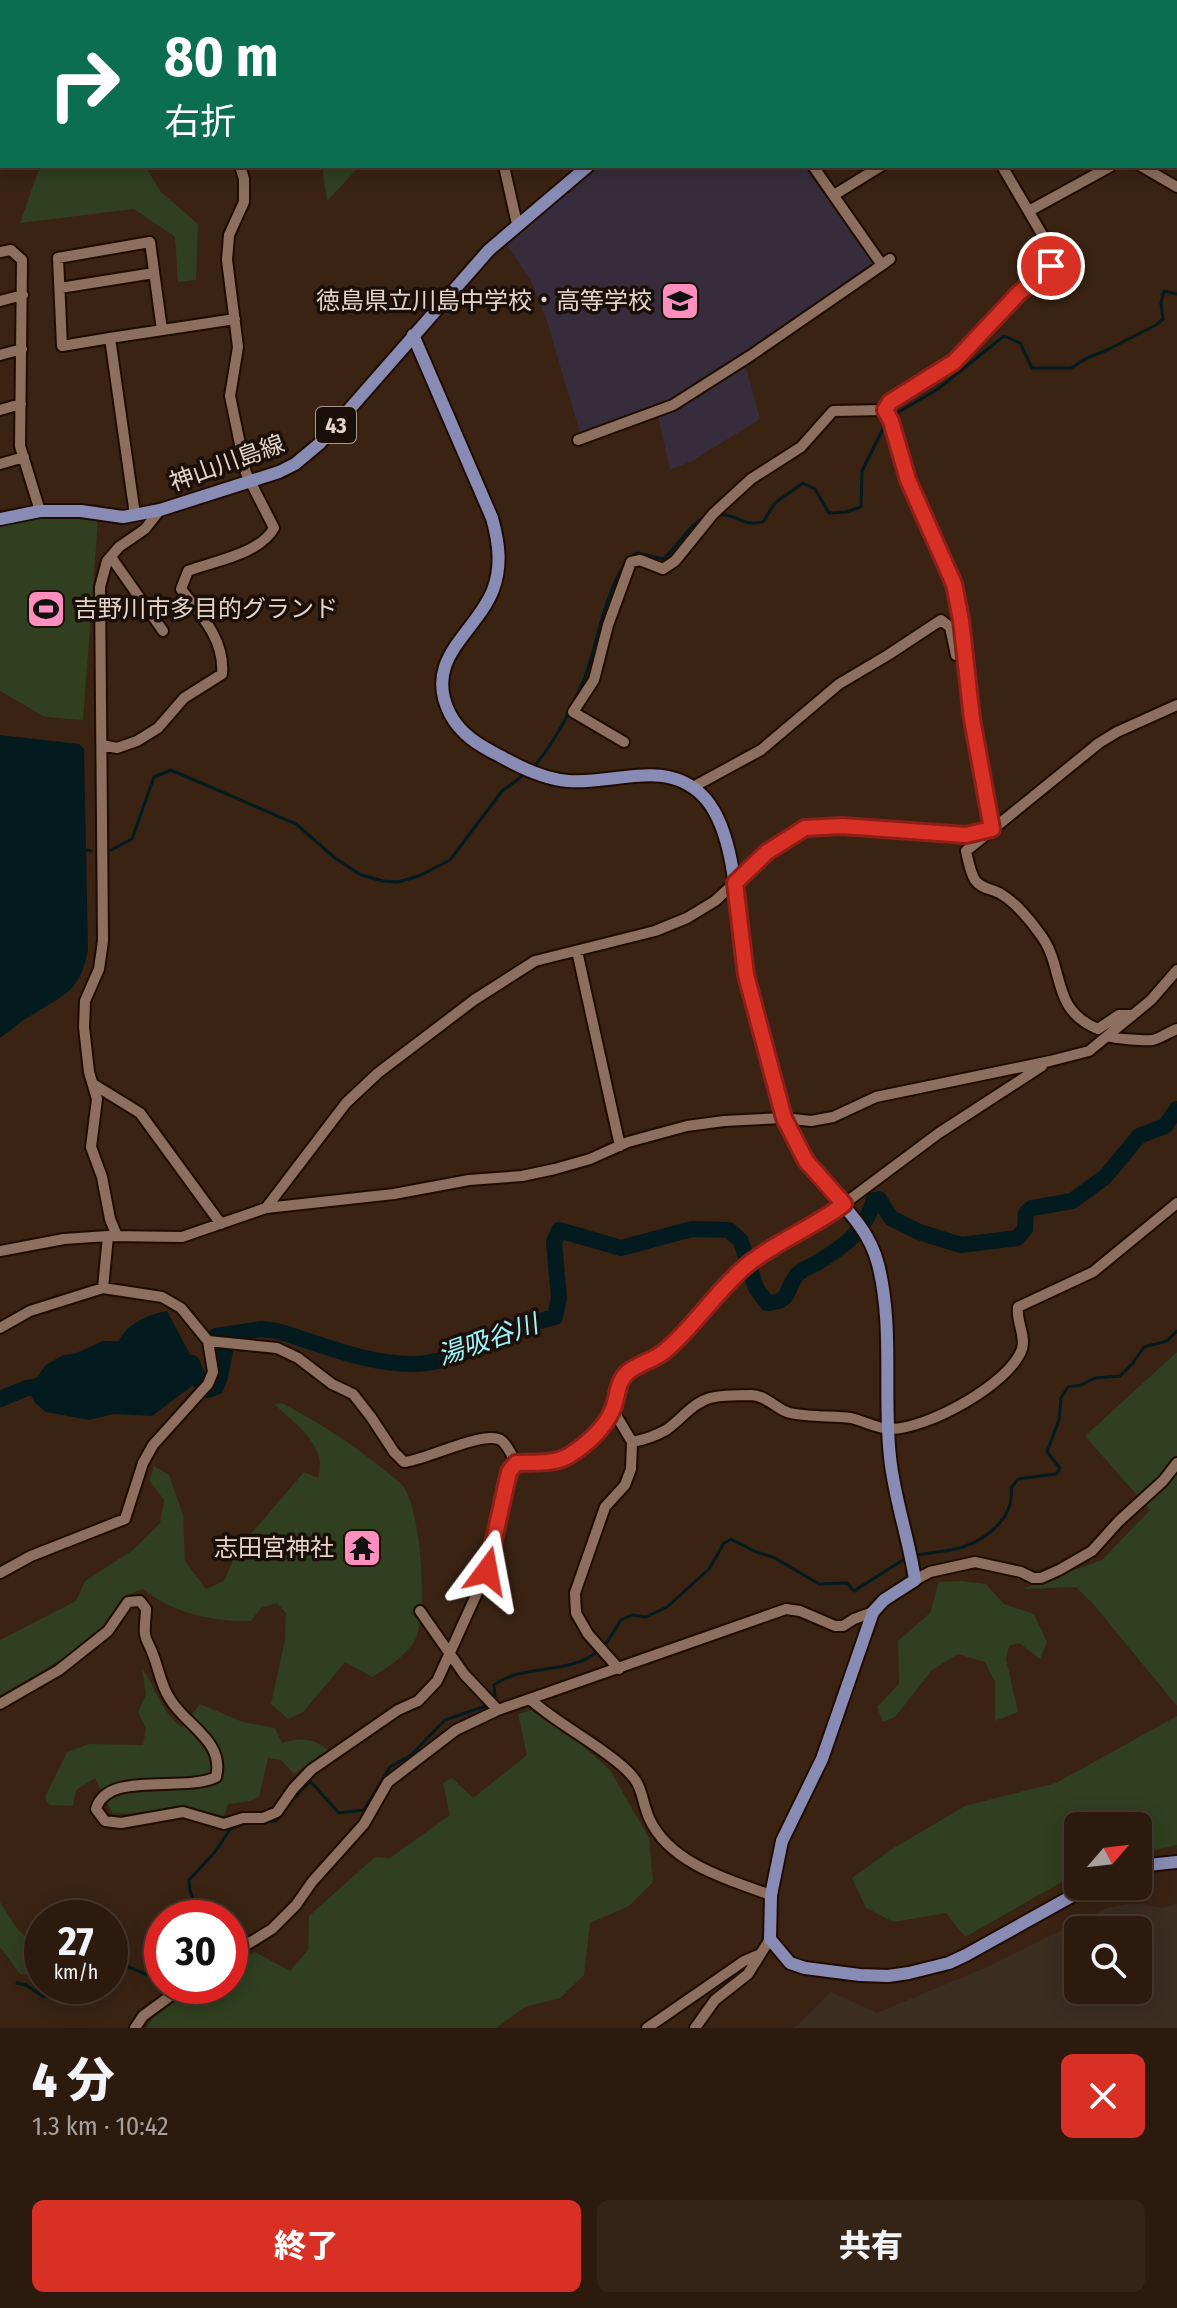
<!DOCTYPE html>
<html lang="ja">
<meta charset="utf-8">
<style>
body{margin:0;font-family:"Fira Sans Condensed","Noto Sans JP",sans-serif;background:#342317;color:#f1f3f6;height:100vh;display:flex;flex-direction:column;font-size:30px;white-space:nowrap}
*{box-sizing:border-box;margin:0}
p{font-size:26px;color:#a6a19e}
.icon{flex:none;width:44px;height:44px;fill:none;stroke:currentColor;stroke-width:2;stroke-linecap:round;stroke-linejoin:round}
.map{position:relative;height:2028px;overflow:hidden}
.sheet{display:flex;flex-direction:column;background:#2c1a0e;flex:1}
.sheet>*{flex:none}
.guide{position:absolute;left:0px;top:0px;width:1178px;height:168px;box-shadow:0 4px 20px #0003,0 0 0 2px #48382e;background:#0b6e4f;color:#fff;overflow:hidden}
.needle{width:52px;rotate:62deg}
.fabs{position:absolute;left:1064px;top:1812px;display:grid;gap:16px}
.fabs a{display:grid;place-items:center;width:88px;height:88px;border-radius:12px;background:#2c1a0e;box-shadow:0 4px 20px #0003,0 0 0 2px #48382e;font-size:40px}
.speed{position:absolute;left:24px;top:1900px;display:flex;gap:16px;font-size:40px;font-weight:700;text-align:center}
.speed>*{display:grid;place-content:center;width:104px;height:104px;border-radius:50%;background:#2c1a0e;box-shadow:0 4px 20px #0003,0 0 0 2px #48382e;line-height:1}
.speed small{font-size:20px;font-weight:400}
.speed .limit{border:12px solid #d22;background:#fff;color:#111}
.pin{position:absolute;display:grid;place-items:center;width:68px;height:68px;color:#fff;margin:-34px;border:4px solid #fff;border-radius:50%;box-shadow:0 2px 8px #0007}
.me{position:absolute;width:88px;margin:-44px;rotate:13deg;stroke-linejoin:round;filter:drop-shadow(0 0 6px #0008)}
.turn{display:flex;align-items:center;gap:28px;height:168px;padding:0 32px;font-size:36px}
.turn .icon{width:104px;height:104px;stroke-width:2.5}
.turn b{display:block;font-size:56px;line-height:68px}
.round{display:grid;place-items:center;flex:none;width:84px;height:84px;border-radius:12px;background:#342317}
.headline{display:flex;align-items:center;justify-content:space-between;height:136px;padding:0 32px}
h1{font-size:48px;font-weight:800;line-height:60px}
.cta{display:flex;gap:16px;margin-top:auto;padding:16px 32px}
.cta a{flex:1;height:92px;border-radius:12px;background:#d93025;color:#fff;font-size:32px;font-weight:800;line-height:92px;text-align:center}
.cta a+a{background:#342317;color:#f1f3f6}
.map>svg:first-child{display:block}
.education{fill:#372c3b}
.medical{fill:#3c2d21;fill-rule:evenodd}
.green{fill:#2f3f1f}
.water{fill:#031b1e}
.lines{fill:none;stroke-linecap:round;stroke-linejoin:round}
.stream{stroke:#031b1e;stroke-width:3}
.river{stroke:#031b1e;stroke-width:16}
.minor-casing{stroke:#200b01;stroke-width:14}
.major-casing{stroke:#200b01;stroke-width:16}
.minor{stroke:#8c6f5e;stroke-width:10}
.major{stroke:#888cb5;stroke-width:12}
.route-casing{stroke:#8d1f18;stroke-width:20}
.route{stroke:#d93025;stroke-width:14}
.labels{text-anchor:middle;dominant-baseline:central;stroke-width:7;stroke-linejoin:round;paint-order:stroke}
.shield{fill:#1a0f09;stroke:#a79990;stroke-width:2}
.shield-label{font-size:22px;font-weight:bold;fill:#e4d4ca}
.poi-label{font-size:24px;fill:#e4d4ca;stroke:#1a0f09;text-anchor:end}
.street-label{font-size:24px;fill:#e4d4ca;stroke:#1a0f09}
.water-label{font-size:26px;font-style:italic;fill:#9cf6fe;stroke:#1a0f09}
</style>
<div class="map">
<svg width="1177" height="2028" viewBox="0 0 1177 2028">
<rect width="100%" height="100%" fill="#3a2313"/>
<path class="education" d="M 598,166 L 808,166 L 873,258 L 874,265 L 670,402 L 580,433 L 547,321 L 531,281 L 506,244 Z
M 745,364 L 760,419 L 692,461 L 670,470 L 658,416 L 689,401 Z"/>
<path class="medical" d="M 1127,1904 L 1144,1904 L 1162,1908 L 1177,1904 L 1177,2028 L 794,2028 L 831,1992 L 877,2013 L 987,1967 L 1107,1908 ZM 1078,1930 L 1138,1930 L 1138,1990 L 1078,1990 Z"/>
<path class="green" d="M 40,166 L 145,166 L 161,192 L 198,224 L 196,280 L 178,282 L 175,237 L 134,209 L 20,223 Z
M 322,166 L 360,166 L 327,201 Z
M 64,516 L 98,520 L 83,720 L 45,717 L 0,691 L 0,527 L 27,519 Z
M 1177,1352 L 1177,1706 L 1094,1605 L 1076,1587 L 1022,1589 L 1102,1560 L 1150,1510 L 1085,1436 Z
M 282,1403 C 319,1423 352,1443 384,1470 C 390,1475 398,1480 403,1486 C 421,1509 429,1617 414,1642 C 404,1657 387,1668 372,1677 L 345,1662 L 303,1712 L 288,1719 L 271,1704 L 285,1640 L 286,1613 L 277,1603 L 261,1608 L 251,1621 C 214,1622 172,1613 143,1589 C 111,1600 120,1610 99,1630 C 70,1657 34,1676 0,1695 L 0,1640 L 76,1601 L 85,1581 L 133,1550 L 160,1523 L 164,1500 L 149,1480 L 154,1466 L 169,1475 L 183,1515 L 185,1561 L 206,1589 L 224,1581 L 238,1549 L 304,1472 L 318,1478 C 328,1445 296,1425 274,1404 Z
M 961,1581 L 986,1584 L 1004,1604 L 1034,1614 L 1047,1642 L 1040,1659 L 1019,1643 L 1009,1646 L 1006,1659 L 1018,1712 L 995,1721 L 995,1682 L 985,1662 L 958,1654 L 932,1670 L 895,1717 L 883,1722 L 877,1707 L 899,1684 L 898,1641 L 930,1613 L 939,1582 Z
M 142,1669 C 157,1688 161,1713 182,1727 L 200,1704 L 243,1722 L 275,1728 L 282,1743 C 300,1737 315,1738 329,1751 L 294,1774 L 281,1760 L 268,1758 L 259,1796 L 250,1801 L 228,1804 L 224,1816 L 184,1806 L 127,1814 L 112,1813 L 95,1778 L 76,1790 L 73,1806 L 49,1805 L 45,1797 L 67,1752 L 89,1744 L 143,1745 L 146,1728 L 138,1712 L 146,1694 Z
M 531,1710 L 570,1734 L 610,1770 L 649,1838 L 653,1882 L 629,1906 L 590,1923 L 584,1975 L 560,1998 L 525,2007 L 496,2028 L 146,2028 L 154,2017 L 195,1986 L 230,1986 L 230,1965 L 255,1952 L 290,1971 L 308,1950 L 309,1916 L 375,1857 L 390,1858 L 450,1815 L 443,1783 L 452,1778 L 473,1798 L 527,1755 L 518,1714 Z
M 1177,1716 L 1177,1845 L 1138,1854 L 1138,1826 L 1078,1826 L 1078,1873 L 965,1937 L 946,1913 L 894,1922 L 866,1908 L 852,1878 L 892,1849 L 965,1806 L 1056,1783 Z
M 0,1902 L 18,1930 L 42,1950 L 42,1974 L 40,1976 L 20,1974 L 0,1947 Z"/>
<path class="water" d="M 0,735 L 79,744 L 84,749 L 88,950 C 80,992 65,994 32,1015 C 20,1021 11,1031 0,1038 Z
M 167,1311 L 203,1379 L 197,1386 L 192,1386 L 152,1416 L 114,1414 L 89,1420 L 46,1412 L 35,1403 L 25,1384 L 37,1377 L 46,1365 L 63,1355 L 74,1354 L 103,1341 L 119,1341 C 126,1324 149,1314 167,1311 Z"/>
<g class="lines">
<path class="stream" d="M 892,416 L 938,389 L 1004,336 L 1020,343 L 1032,368 L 1071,368 L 1087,358 L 1107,350 L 1156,325 L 1163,319 L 1161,303 L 1164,291 L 1177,294
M 719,515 C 738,513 740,527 763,522 L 775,503 L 803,483 L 815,489 L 829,513 L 846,512 L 861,507 L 862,471 L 887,421
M 536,764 C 556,740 573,706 585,677 C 597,646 609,568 637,553 L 663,559 C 679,546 689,523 708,516
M 86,850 L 91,851
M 111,850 L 132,839 L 154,777 L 171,770 L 296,824 L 335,858 L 361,875 L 383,881 L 398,882 L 419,876 L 450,860 L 502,791 L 525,774
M 913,1556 C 929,1552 948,1552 963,1547 C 989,1538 1015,1516 1011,1488 L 1018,1479 L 1056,1474 L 1060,1468 L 1047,1452 L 1059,1420 L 1061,1398 L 1068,1387 L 1081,1385 L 1095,1378 L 1120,1376 L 1133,1363 L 1144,1347 L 1167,1341 L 1177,1331
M 604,1647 L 621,1620 L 632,1615 L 646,1617 L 667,1607 L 709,1569 L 724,1543 L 731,1539 L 754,1551 L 775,1558 L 819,1584 L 847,1583 L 854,1591 L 906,1558
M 495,1697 L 494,1685 C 523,1663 569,1676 598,1651
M 287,1806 L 310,1781 L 339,1813 L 364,1810 L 390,1767 L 411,1755 L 445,1720 L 489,1705
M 266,1821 L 276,1821 L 280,1815
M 198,1918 C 199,1903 188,1897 189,1880 L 215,1852 L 230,1829 L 246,1823
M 110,1965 C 127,1962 144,1976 162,1980
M 17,1983 L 26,1985 L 44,1997 L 65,1986"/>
<path class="river" d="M 216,1336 L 261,1329 L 277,1331 C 321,1344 368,1365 415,1364 C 450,1363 483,1344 513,1330 C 526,1324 541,1321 555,1317 L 559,1298 L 554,1242 L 559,1230 L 621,1248 L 692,1229 L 729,1230 L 741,1241 L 756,1288 L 767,1303 C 791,1302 785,1291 796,1276 C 800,1270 810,1267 817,1263 C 844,1246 865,1232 874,1200 L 879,1199 L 891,1218 L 919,1232 L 961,1245 L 1017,1238 L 1025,1229 L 1026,1213 L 1032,1208 L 1072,1201 L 1105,1177 L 1139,1136 L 1165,1126 L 1177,1109
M 192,1363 L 201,1383 L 208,1390 L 216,1387 L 220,1377 L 228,1336
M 0,1399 L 27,1388 L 48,1385"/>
<g class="minor-casing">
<path id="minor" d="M 224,0 L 224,2
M 703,0 L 704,2
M 971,0 L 972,2
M 235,2 L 242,0
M 270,2 L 274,0
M 546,2 L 547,0
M 1176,92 L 1177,92
M 504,166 L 517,224
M 813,166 L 882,265 L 890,259
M 1141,166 L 1177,187
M 834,195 L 881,166
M 1029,211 L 1111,166
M 0,252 L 11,250 L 22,260 L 20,446 L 40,511
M 60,288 L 154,273
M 0,301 L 23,295
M 110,338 L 62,346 L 58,258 L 150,242 L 162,330
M 0,355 L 22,349
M 0,410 L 21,404
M 885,410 L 891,421 L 908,480 L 954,584 L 961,620 L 972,719 L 992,829
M 885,410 L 890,402 L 954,362 L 1018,294 L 1057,260 L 1002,166
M 578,440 L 673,405 L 750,356 L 882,265
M 0,464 L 24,457
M 135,515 L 110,338 L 235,319
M 111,557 L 163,631
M 624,742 L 573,712 L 594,680 L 608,625 L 631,562 L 640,560 L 663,569 L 675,561 L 713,514 L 751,479 L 801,447 L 833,411 L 885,410
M 102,745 L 117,748 L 137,741 L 158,728 L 184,698 L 222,674 C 225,640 201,615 181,589 L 188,571 C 214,561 260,554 274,528 L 246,473 L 230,396 L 238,347 L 227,260 L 229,235 L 244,202 L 244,179 L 240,166
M 693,787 L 761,750 L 839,684 L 888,655 L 941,620 L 950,627 L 956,655 L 965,655
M 577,951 L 620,1146
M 1132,1015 L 1119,1015 L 1098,1029 C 1049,1009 1066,968 1040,934 C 1031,921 1015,902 1001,894 C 993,889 981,889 975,880 C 970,872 968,860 966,851 L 1099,743 L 1117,732 L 1177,705
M 1108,1036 C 1115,1039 1146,1041 1153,1040 C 1161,1038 1169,1032 1177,1029
M 93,1084 L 140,1113 L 221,1224
M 266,1208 L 346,1103 L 378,1073 L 474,1000 L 535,961 L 655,931 L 687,918 L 715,901 L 780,841 L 805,828 L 842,826 L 966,835 L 992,829
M 117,1236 L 110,1219 L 102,1177 L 91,1147 L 97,1099 L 89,1072 L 84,1027 L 85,1001 L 99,969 L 103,941 L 100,587 L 107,561 L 119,547 L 145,529 L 160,510
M 0,1251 L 64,1239 L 108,1236 L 182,1237 L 266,1208 L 394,1194 L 469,1180 L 522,1176 L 555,1169 L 590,1159 L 628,1142 L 687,1126 L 724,1121 L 784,1118 L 811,1121 L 833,1117 L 876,1097 L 1050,1061 L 1089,1051 L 1151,1000 L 1177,970
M 103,1288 L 108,1236
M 0,1328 L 30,1311 L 103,1288 L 162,1297 L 181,1308 L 208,1341 L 277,1348 L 298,1358 L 332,1384 L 353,1394 L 371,1417 L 394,1452 L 404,1462 C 424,1461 487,1428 502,1441 C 508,1446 512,1456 516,1463
M 613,1410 L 632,1442 C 644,1440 655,1436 666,1430 C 681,1420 692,1403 710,1398 C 722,1395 740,1395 752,1395 C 768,1396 777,1410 790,1413 C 808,1417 831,1416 851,1418 C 864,1421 878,1429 891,1429 C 927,1429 1010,1384 1022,1349 C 1026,1335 1016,1322 1018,1307 L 1093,1272 L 1177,1203
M 516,1463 L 554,1461 L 567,1457 L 592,1439 L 613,1410 L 615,1396 L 627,1373 L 663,1353 L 697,1321 L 744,1267 L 773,1246 L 821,1221 L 939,1133 L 1042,1066
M 0,1573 L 31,1556 L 125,1519 L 143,1463 L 153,1445 L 208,1384 L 213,1372 L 208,1341
M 915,1580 L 930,1572 L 975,1562 L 1021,1572 L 1033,1578 L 1041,1578 L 1059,1570 L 1092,1551 L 1119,1521 L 1163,1481 L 1177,1463
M 420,1611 L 464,1674 L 498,1710
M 619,1669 L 588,1634 L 576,1613 L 575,1593 L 605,1507 L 625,1485 L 631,1469 L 632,1442
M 531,1700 C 558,1724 593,1741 621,1765 C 645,1785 639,1794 649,1818 C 669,1863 728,1880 771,1895
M 0,1704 L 59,1670 L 108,1631 L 128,1602 L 140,1601 L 146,1609 C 146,1617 144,1626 145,1634 C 146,1641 150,1646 152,1652 C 159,1668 160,1684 170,1699 C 186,1726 225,1741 216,1777 C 183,1793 107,1770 96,1809 L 105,1821 L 121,1823 L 183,1812 L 224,1824 L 243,1818 L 263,1818 L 277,1812 L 293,1789 L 311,1770 L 398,1710 L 418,1701 L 437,1681 L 487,1571 L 509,1472 L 516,1463
M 230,1955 L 272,1929 L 296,1905 L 312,1882 L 364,1824 L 388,1782 L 456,1730 L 498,1710 L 786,1609 L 800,1611 L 835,1626 L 843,1626 L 854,1619 L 873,1612
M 135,2028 L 143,2016 L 184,1986
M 647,2028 L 744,1961 L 758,1955
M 695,2028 L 715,2000 L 748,1974 L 770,1939"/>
</g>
<g class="major-casing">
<path id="major" d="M 1026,2 L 1034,0
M 413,335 L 492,518 C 499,543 502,566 493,590 C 476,633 422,659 450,714 C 461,735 480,746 500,756 C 521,768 544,779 568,781 C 614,785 664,758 702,795 C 739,831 736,924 746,973 C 754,1012 764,1051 775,1089 C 784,1121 797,1153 818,1178 C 842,1205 869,1228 878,1264 C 894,1327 883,1393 890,1457 C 894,1498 909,1539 915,1580 L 884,1600 L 873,1612 L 822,1759 L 782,1841 L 771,1895 L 770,1939 L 790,1963 L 805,1968 L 860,1975 L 888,1976 L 909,1973 L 949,1963 L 966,1955 L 1090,1886
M 0,519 L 40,511 L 81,511 L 123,517 L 160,510 L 279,472 L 295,464 L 319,444 L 489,250 L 588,166
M 1138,1866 L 1177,1862"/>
</g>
<use href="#minor" class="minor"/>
<use href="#major" class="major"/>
</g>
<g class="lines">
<g class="route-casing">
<path id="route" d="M 487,1571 L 509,1472 L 516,1463 C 533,1462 554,1465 570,1455 C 586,1445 604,1429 612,1411 C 618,1399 616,1382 628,1372 C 639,1363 655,1360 665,1351 C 695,1326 716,1291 746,1266 C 776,1241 813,1228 844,1204 L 806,1161 L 784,1118 L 746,975 L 735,883 L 767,852 L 805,828 L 842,826 L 966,835 L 992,829 L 972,719 L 961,620 L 954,584 L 908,480 L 891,421 L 885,410 L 890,402 L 954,362 L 1018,294 L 1051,266"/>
</g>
<use href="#route" class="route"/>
</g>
<defs>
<g id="school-square" transform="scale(2)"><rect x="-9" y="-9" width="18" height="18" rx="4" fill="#fd8ebe" stroke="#1a0f09"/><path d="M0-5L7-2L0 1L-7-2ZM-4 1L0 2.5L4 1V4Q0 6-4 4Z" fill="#111"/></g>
<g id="stadium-square" transform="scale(2)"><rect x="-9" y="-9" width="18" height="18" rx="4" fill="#fd8ebe" stroke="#1a0f09"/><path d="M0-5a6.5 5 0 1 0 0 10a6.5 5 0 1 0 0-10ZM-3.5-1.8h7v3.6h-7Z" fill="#111"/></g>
<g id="temple-square" transform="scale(2)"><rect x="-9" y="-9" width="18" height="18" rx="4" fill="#fd8ebe" stroke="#1a0f09"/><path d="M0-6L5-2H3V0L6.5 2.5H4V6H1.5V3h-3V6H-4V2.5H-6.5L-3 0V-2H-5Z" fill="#111"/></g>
</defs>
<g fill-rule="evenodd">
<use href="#school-square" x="680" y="301"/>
<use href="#stadium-square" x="46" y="609"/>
<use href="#temple-square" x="362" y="1548"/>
</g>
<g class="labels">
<rect class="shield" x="316" y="407" width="40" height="36" rx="6"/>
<g class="shield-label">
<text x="336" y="425">43</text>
</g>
<g class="poi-label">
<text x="652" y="301">徳島県立川島中学校・高等学校</text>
<text x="74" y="609" text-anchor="start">吉野川市多目的グランド</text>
<text x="334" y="1548">志田宮神社</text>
</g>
<g class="street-label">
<text transform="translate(227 463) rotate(-20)">神山川島線</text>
</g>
<g class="water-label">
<text transform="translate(488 1340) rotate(-19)">湯吸谷川</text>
</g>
</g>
</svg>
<div class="fabs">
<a><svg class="needle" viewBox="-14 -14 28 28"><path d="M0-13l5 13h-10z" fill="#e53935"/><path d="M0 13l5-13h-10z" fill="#a6a19e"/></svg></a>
<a><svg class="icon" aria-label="search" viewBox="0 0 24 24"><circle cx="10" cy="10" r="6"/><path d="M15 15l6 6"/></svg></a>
</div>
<div class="speed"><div>27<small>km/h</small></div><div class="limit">30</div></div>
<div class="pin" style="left:1051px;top:266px;background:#d93025"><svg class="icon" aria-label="arrive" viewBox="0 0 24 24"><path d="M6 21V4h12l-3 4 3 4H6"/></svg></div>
<svg class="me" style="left:487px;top:1571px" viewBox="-20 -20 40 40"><path d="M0-17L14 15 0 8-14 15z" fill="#d93025" stroke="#fff" stroke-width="4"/></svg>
<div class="guide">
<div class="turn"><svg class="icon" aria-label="right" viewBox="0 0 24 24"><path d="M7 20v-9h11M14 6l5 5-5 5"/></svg><div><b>80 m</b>右折</div></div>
</div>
</div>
<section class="sheet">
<div class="headline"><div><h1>4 分</h1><p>1.3 km · 10:42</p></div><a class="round" style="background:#d93025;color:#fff"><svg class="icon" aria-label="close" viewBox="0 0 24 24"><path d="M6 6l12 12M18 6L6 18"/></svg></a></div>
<div class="cta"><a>終了</a><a>共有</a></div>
</section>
